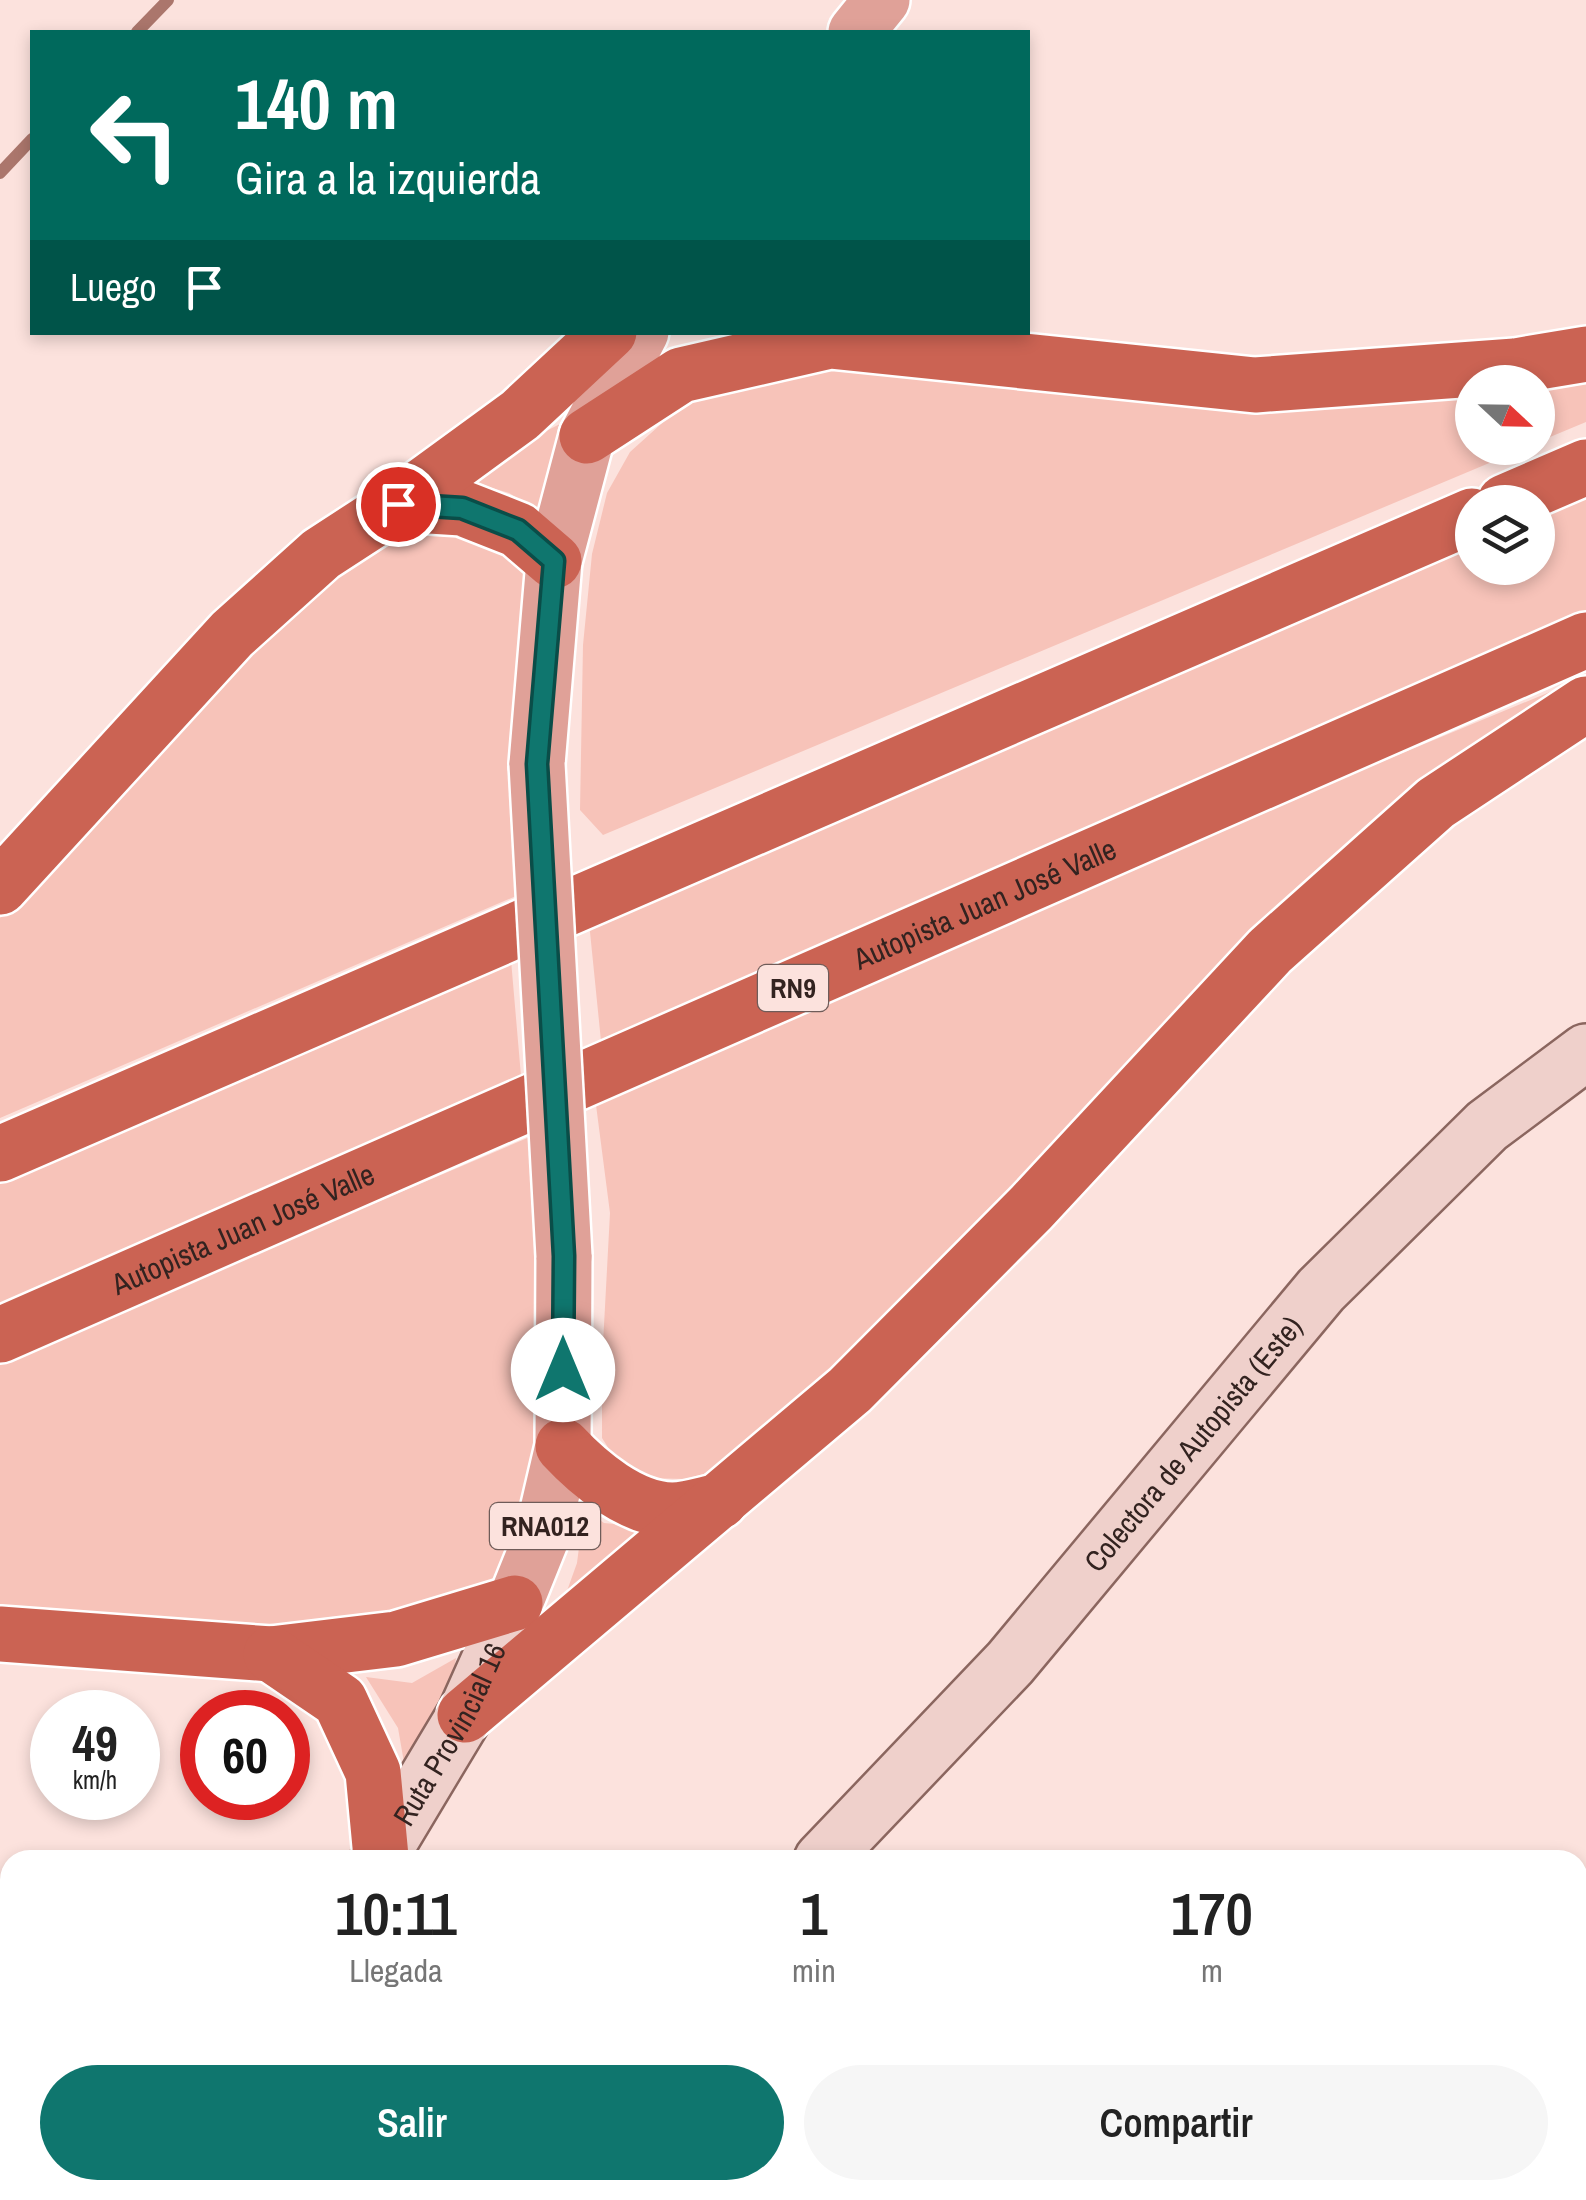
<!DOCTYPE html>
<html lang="es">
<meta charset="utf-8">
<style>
body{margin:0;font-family:"Archivo Narrow",sans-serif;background:#f6f6f6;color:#222;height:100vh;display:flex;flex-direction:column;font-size:38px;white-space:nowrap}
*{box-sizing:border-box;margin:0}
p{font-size:32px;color:#767676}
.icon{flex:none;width:55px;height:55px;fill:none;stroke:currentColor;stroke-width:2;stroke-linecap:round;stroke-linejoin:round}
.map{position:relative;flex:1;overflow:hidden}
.sheet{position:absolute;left:0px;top:1850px;width:1588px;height:350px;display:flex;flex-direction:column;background:#fff;border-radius:30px 30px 0 0;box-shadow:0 5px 15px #0003}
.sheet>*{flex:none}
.guide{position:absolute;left:30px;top:30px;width:1000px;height:305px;border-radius:0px;box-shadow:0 5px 15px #0003;background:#00695c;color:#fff;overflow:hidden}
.needle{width:65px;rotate:112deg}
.fabs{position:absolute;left:1455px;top:365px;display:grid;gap:20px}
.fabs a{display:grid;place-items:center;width:100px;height:100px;border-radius:50%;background:#fff;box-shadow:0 5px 15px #0003;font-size:50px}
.speed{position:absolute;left:30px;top:1690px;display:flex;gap:20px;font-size:50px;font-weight:700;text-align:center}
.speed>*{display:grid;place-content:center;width:130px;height:130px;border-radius:50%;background:#fff;box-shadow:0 5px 15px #0003;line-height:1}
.speed small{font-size:25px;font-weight:400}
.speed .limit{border:15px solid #d22;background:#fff;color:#111}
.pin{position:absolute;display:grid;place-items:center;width:85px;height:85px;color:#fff;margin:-42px;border:5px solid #fff;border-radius:50%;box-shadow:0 2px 10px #0007}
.me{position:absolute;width:110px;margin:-55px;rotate:0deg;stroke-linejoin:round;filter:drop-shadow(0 0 8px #0008)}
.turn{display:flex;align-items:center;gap:35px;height:210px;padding:0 40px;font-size:45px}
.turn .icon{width:130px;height:130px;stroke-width:2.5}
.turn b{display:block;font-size:70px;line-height:85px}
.then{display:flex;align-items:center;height:95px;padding:0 40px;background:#0003;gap:20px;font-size:38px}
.eta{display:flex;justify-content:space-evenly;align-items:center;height:170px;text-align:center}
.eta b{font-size:60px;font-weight:600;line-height:70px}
.action{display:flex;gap:20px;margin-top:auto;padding:20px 40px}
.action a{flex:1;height:115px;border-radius:60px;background:#0f766e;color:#fff;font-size:40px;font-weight:600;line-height:115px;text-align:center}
.action a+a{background:#f6f6f6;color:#222}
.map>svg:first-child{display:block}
.green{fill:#f7c3b9}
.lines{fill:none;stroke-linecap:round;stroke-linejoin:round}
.stream{stroke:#ab766c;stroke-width:12}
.lane-casing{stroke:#8b665f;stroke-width:25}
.secondary-casing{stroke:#8b665f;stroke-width:60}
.primary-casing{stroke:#fff;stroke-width:60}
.highway-casing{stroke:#fff;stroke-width:60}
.lane{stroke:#fff;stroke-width:20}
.secondary{stroke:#efd0cb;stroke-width:55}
.primary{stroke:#e0a198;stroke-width:55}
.highway{stroke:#cb6353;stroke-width:55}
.primary-bridge-casing{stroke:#fff;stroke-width:60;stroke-linecap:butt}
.primary-bridge{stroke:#e0a198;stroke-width:55}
.route-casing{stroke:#0a4d48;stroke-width:25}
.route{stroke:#0f766e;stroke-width:18}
.labels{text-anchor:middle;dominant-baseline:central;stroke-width:10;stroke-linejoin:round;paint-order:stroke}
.shield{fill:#fce2dd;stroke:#6f5c59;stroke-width:2.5}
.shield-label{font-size:28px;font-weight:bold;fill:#332320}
.street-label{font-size:30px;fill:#332320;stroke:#fce2dd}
</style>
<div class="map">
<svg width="1586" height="2200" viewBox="0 0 1586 2200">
<rect width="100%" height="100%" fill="#fce2dd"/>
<path class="green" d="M 969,368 L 1472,393 L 1472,448 L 1525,448 L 603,835 L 580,810 L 583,645 L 592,554 L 607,493 L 630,452 L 681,406 L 735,385 L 811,371 Z
M 1586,380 L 1586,422 L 1538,442 L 1538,387 Z
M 570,419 L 547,516 L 509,493 L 462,479 L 518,445 Z
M 1586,488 L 1586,615 L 602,1051 L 589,922 L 1472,537 L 1472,568 L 1538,568 L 1538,509 Z
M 421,535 C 471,535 489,540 527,572 L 530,890 L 0,1118 L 0,918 L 195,706 L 295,607 L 388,538 Z
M 1586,677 L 726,1468 L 685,1479 L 642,1478 L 616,1460 L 602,1438 L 602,1363 L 610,1213 L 596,1105 L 1079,887 Z
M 511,960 L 521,1076 L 0,1303 L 0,1183 Z
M 532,1136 L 542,1370 L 533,1463 L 517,1545 L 488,1590 L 338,1630 L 0,1611 L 0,1363 Z
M 584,1508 L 604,1523 L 635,1526 L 649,1531 L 563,1602 L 577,1563 Z
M 456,1658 L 448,1710 L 406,1774 L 398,1728 L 366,1677 L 412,1683 Z"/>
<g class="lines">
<path class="stream" d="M 137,32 L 168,0
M 0,173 L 32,139"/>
<g class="lane-casing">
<path id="lane" d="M 728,2190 L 756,2200
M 942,2190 L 970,2200"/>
</g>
<g class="secondary-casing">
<g id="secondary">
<path id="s1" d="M 378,1860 L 465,1715 L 515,1603"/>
<path id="s2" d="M 822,1860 L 1010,1663 L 1321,1290 L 1487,1126 L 1586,1052"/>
<path d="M 149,2200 L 154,2190"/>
<path d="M 491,2200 L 501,2190"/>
</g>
</g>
<g class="primary-casing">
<path id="primary" d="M 856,32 L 882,0
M 537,764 L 554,561 L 587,436 L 641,332
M 515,1603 L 542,1536 L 563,1446 L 564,1256"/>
</g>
<g class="highway-casing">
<g id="highway">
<path d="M 587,436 L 681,375 L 830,341 L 1255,385 L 1515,366 L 1586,354"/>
<path d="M 1505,502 L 1586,467"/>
<path d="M 398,504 L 462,508 L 518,530 L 554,561"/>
<path d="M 0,887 L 232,634 L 321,554 L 398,504 L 520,415 L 609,332"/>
<path d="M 0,1154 L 1472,516"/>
<path id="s3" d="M 0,1335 L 1586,640"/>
<path d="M 563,1446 C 589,1474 631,1509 672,1510 C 687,1510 705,1504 720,1501"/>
<path d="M 0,1634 L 271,1654 L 396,1639 L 515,1603"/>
<path d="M 271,1654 L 340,1701 L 373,1772 L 381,1857"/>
<path d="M 465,1715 L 850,1390 L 1031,1208 L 1270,951 L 1436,803 L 1586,704"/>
</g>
</g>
<use href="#lane" class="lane"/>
<use href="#secondary" class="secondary"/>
<use href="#primary" class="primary"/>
<use href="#highway" class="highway"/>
<g class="primary-bridge-casing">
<path id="primary-bridge" d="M 537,764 L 564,1256"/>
</g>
<use href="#primary-bridge" class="primary-bridge"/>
</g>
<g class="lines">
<g class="route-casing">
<path id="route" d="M 398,504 L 462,508 L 518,530 L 554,561 L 537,764 L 564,1256 L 563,1370"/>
</g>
<use href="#route" class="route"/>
</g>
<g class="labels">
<g class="shield">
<rect x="758" y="965" width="70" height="46" rx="8"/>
<rect x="490" y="1503" width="110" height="46" rx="8"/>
</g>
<g class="shield-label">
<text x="793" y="988">RN9</text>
<text x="545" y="1526">RNA012</text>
</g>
<g class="street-label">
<text stroke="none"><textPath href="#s3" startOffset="1075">Autopista Juan José Valle</textPath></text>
<text stroke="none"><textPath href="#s3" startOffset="265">Autopista Juan José Valle</textPath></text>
<text stroke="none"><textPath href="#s2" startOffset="558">Colectora de Autopista (Este)</textPath></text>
<text stroke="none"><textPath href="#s1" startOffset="145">Ruta Provincial 16</textPath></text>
</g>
</g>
</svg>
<div class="fabs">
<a><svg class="needle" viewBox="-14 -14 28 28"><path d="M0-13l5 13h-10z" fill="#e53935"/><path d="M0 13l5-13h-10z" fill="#767676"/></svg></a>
<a><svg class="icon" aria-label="layers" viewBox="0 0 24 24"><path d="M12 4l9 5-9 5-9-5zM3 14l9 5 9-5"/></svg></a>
</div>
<div class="speed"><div>49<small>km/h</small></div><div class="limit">60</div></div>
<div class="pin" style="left:398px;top:504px;background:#d93025"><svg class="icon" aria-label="arrive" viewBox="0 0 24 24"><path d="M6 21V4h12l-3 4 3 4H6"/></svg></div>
<svg class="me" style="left:563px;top:1370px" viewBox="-20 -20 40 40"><circle r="19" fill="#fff"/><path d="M0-13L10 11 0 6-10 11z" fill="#0f766e"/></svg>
<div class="guide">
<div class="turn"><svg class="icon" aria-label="left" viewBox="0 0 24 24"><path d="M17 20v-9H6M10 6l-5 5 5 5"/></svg><div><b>140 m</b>Gira a la izquierda</div></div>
<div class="then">Luego<svg class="icon" aria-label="arrive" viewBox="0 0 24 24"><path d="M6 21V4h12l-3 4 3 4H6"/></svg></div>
</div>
<section class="sheet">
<div class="eta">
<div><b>10:11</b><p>Llegada</p></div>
<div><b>1</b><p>min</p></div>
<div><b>170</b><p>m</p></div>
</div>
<div class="action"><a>Salir</a><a>Compartir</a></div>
</section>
</div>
